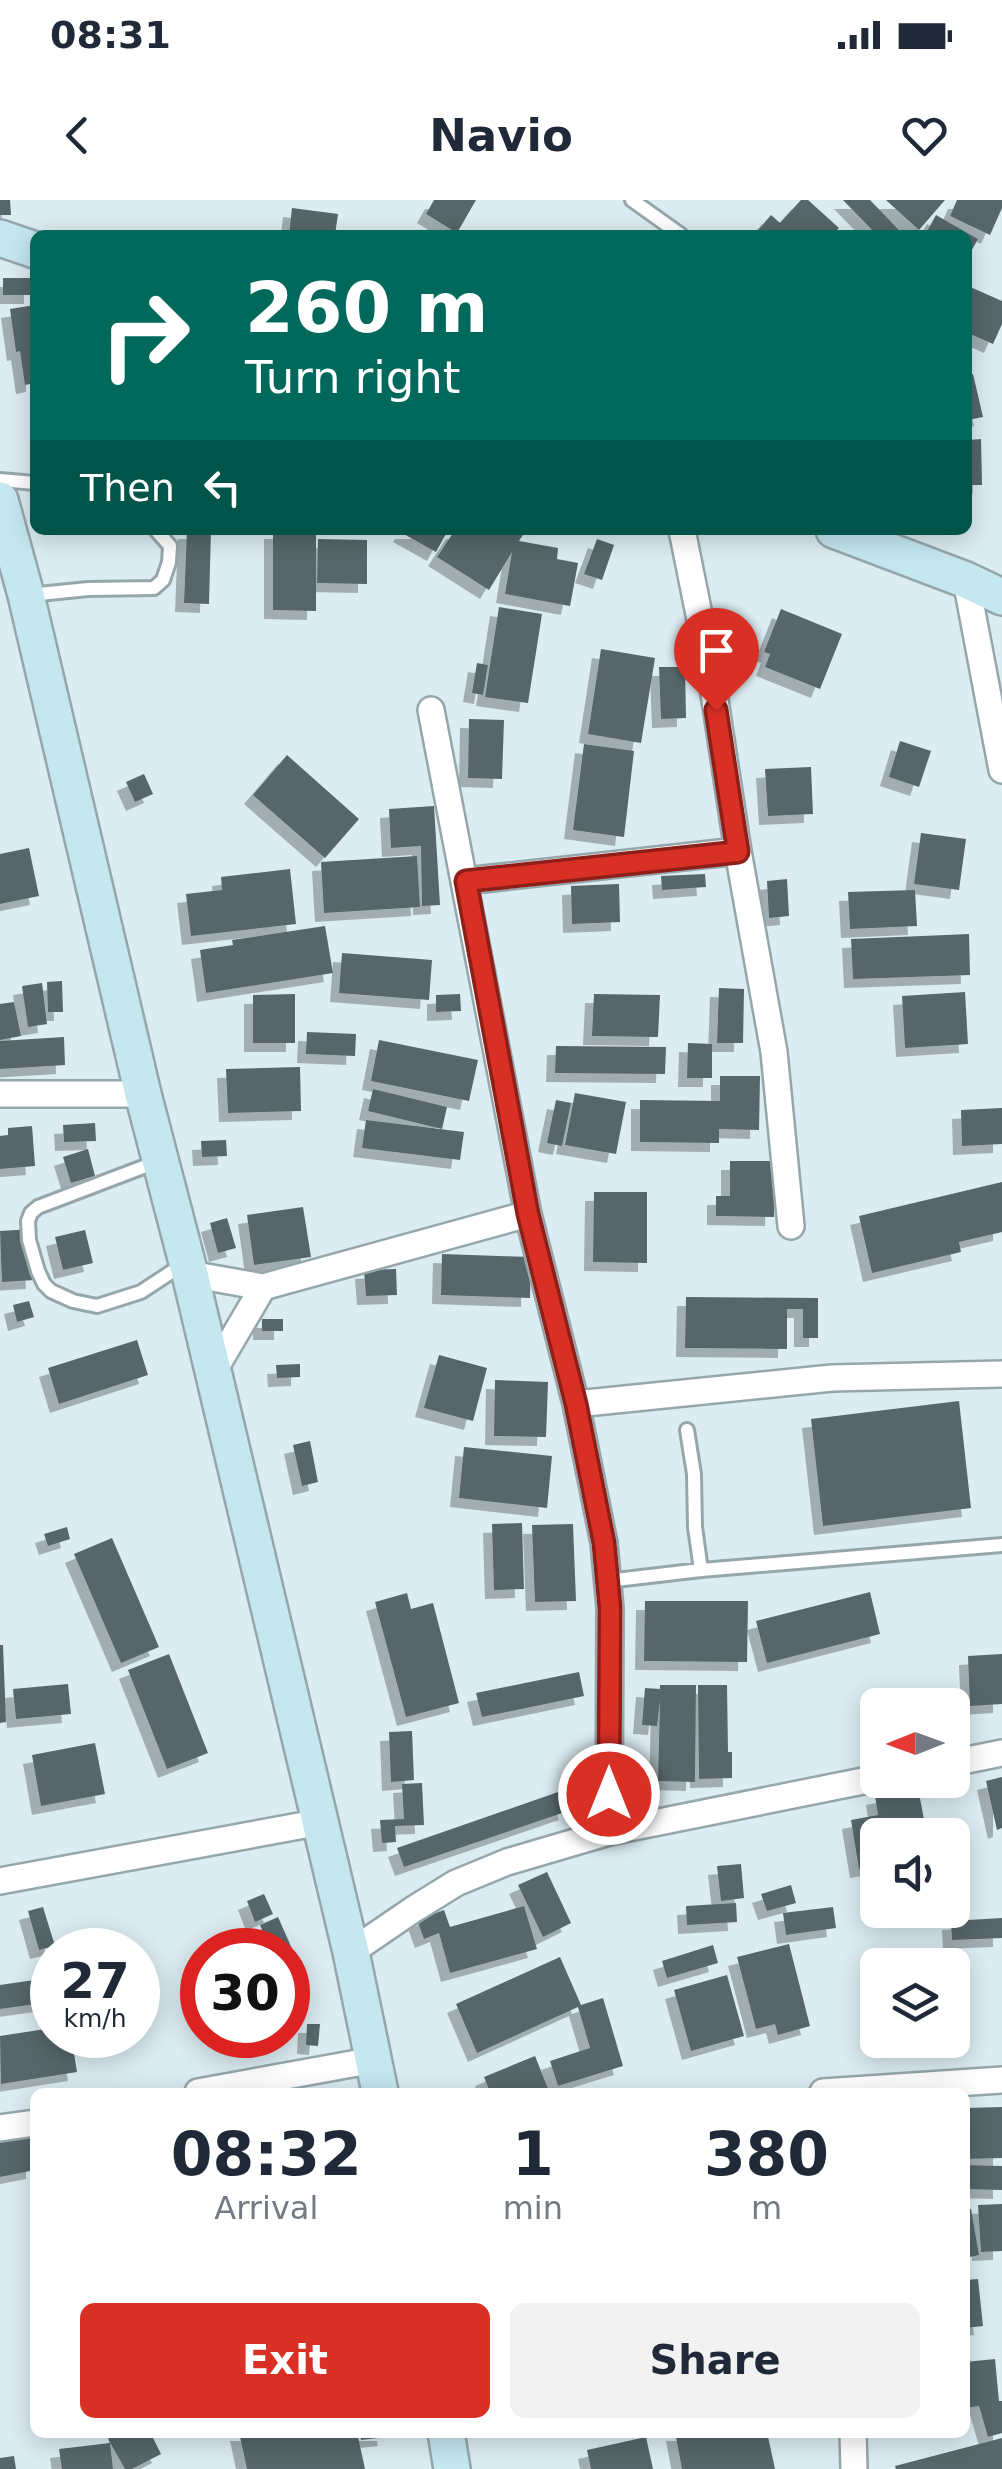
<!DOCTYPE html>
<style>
body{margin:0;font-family:"DejaVu Sans",sans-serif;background:#f2f2f3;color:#1f2937;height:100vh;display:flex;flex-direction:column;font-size:38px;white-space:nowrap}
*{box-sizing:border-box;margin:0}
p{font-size:32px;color:#747a83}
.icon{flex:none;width:55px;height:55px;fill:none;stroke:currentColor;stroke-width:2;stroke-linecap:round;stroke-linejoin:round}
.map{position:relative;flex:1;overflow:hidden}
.panel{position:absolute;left:30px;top:1888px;width:940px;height:350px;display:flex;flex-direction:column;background:#fff;border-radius:15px;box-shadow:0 5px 25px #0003}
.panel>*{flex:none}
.guide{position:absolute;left:30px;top:30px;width:942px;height:305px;border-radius:15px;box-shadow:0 5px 25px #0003;background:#00695c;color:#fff;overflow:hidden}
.needle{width:65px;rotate:269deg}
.buttons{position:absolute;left:860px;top:1488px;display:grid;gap:20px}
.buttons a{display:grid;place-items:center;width:110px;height:110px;border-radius:15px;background:#fff;box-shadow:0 5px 25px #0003;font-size:50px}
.speed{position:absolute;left:30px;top:1728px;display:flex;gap:20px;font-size:50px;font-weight:700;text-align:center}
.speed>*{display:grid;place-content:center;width:130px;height:130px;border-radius:50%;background:#fff;box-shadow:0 5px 25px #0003;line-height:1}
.speed small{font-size:25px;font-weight:400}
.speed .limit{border:15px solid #d22;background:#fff;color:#111}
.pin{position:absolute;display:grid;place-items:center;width:85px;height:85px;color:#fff;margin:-102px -42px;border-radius:50% 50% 50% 0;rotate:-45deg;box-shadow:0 0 10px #0007}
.pin .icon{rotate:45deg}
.me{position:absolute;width:110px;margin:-55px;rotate:0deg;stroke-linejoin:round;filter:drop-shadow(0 0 8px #0008)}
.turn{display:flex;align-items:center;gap:35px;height:210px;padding:0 50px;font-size:45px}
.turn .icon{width:130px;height:130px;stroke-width:2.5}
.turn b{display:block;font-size:70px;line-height:85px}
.then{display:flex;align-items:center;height:95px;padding:0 50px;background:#0003;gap:20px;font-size:38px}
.eta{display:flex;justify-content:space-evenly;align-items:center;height:170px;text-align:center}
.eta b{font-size:60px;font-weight:700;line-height:70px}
.primary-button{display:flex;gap:20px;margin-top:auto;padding:20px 50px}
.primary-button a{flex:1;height:115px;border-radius:15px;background:#d93025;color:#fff;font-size:40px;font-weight:700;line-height:115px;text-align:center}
.primary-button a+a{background:#f2f2f3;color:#1f2937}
.status{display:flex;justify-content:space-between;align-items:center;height:70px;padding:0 50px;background:#fff;direction:ltr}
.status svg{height:28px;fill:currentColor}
header{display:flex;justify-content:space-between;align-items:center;height:130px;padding:0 50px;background:#fff;font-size:45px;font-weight:700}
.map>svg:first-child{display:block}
.building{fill:#57666a;filter:url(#shadow)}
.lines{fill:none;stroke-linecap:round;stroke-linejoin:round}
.lane-casing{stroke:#96a7ac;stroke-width:18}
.street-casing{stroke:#96a7ac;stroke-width:30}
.secondary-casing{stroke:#96a7ac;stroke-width:40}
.lane{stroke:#fff;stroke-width:12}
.street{stroke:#fff;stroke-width:25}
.secondary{stroke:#c4e7f0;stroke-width:35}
.route-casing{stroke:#8d1f18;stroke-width:25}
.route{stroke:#d93025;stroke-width:18}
</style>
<div class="status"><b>08:31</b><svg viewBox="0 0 49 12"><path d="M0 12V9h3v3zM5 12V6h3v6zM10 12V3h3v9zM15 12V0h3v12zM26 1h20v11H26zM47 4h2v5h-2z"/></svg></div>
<header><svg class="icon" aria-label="back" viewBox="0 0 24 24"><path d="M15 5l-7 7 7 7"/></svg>Navio<svg class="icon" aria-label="heart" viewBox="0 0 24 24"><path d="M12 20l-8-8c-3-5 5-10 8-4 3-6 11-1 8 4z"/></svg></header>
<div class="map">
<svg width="1002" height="2269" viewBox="0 0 1002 2269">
<defs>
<filter id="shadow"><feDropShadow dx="-9" dy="9" stdDeviation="0" flood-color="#0004"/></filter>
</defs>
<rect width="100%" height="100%" fill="#dbecf2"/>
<path class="building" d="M 0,0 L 10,0 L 11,15 L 0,15 Z
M 434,0 L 476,0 L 457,33 L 426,14 Z
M 801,0 L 808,0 L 839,28 L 832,35 L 754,35 L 771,15 L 780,23 Z
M 843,0 L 870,0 L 904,35 L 877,35 Z
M 886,0 L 945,0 L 919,30 Z
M 957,0 L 1002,0 L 1002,8 L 990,35 L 950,16 Z
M 292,8 L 338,14 L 335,35 L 289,35 Z
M 936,15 L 978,39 L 968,57 L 968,35 L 925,35 Z
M 3,78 L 33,78 L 33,95 L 3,95 Z
M 968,86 L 1002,101 L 1002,124 L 993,144 L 968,133 Z
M 35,105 L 35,183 L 25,185 L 20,151 L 16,152 L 10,109 Z
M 973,174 L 983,217 L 968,220 L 968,175 Z
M 981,239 L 982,285 L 968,285 L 968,240 Z
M 187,330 L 211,330 L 209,404 L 184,403 Z
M 273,330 L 316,330 L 316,411 L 273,410 Z
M 404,330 L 448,330 L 436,352 L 402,333 Z
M 455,330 L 526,330 L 519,341 L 558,348 L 557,359 L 578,363 L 570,406 L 505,394 L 512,352 L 489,390 L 437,357 Z
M 318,339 L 367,340 L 367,384 L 317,383 Z
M 597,339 L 614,345 L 602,380 L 584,374 Z
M 499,407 L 542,414 L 528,503 L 485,497 Z
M 781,409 L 842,434 L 820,489 L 765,467 L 770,454 L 764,452 Z
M 601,449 L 655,458 L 641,543 L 588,534 Z
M 477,463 L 488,465 L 483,495 L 472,493 Z
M 659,467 L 685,467 L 686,518 L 661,519 Z
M 469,519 L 504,520 L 502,579 L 468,578 Z
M 900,541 L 931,551 L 919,587 L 889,577 Z
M 584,544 L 634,551 L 624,637 L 573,630 Z
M 287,555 L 359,619 L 325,658 L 253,595 Z
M 811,567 L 813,614 L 768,616 L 765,569 Z
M 144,574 L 153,594 L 135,602 L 126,582 Z
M 434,606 L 440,705 L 422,706 L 421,646 L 391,648 L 389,609 Z
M 921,633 L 966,639 L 959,690 L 914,684 Z
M 29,648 L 39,696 L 0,704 L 0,654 Z
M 417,656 L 420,707 L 324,713 L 321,662 Z
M 290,669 L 296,724 L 191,736 L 186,694 L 222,690 L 221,677 Z
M 705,674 L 706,687 L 662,690 L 661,676 Z
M 787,679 L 789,716 L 769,718 L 767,681 Z
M 619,684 L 620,722 L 572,724 L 571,686 Z
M 915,690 L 917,726 L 850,729 L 848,692 Z
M 325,726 L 333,773 L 206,793 L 200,750 L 233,745 L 232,740 Z
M 969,734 L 970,775 L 853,779 L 851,739 Z
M 342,753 L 432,760 L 429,800 L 339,793 Z
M 62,781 L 63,812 L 48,812 L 47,782 Z
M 42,783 L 47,824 L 28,827 L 22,786 Z
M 719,788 L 744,789 L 743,843 L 717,843 Z
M 965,792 L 968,844 L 905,848 L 902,796 Z
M 295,794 L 295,843 L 253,843 L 253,795 Z
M 460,794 L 461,811 L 436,812 L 436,795 Z
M 594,794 L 660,795 L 658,837 L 592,836 Z
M 14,802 L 21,836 L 0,840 L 0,804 Z
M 307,832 L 356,834 L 355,856 L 306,854 Z
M 64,837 L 65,865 L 0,869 L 0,841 Z
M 379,840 L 478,860 L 469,901 L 371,881 Z
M 688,843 L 712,844 L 712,878 L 687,878 Z
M 556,846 L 666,847 L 665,874 L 555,873 Z
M 300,867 L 301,911 L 228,913 L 226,869 Z
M 720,876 L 760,876 L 759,930 L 719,929 L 719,943 L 640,942 L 640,900 L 720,901 Z
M 373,889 L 447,907 L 442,929 L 368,911 Z
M 575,893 L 626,902 L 616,954 L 565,945 Z
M 556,900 L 571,903 L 562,946 L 547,943 Z
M 1002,908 L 1002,944 L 962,946 L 961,910 Z
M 366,920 L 464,932 L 460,960 L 362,948 Z
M 95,923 L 96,941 L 64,942 L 63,925 Z
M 32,926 L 35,966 L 0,969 L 0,936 L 8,935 L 8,928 Z
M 226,940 L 227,956 L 202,957 L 201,941 Z
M 88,949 L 95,976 L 71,983 L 63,957 Z
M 730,961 L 775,961 L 774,1017 L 716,1016 L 716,996 L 730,996 Z
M 1002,982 L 1002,1032 L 959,1042 L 961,1052 L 872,1073 L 859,1016 Z
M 594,992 L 647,992 L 647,1063 L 593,1062 Z
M 303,1007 L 311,1057 L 254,1065 L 247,1015 Z
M 227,1018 L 236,1048 L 218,1053 L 210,1023 Z
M 32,1029 L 35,1080 L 2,1082 L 0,1031 Z
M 85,1030 L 93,1063 L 63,1070 L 55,1037 Z
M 442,1054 L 531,1057 L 530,1098 L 441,1095 Z
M 396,1069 L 397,1095 L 366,1096 L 364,1070 Z
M 686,1097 L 818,1098 L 818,1138 L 803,1138 L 803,1109 L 787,1109 L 787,1149 L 685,1148 Z
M 29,1101 L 34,1117 L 17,1122 L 13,1105 Z
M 262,1119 L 283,1119 L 283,1131 L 262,1131 Z
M 137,1140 L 148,1175 L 59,1204 L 48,1168 Z
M 439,1155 L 487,1168 L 473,1221 L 424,1208 Z
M 300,1164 L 300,1177 L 277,1178 L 276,1165 Z
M 495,1180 L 548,1182 L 546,1237 L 494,1236 Z
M 959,1201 L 971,1308 L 823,1326 L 811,1219 Z
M 310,1241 L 318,1282 L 302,1286 L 293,1245 Z
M 464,1247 L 552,1256 L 547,1308 L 459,1298 Z
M 522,1323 L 524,1389 L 494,1390 L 492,1324 Z
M 573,1324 L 576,1401 L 535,1402 L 532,1325 Z
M 67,1327 L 70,1339 L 48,1346 L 44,1334 Z
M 112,1338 L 159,1447 L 121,1463 L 74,1354 Z
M 870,1392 L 880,1434 L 767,1463 L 756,1421 Z
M 407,1393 L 411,1409 L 433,1403 L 459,1503 L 406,1517 L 375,1402 Z
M 645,1401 L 748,1401 L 747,1462 L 644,1461 Z
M 0,1445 L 3,1445 L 6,1522 L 0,1523 Z
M 169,1454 L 208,1553 L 167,1569 L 128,1470 Z
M 1002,1454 L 1002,1504 L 970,1506 L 968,1456 Z
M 579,1472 L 584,1496 L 482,1517 L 476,1493 Z
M 68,1484 L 71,1514 L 16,1519 L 13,1489 Z
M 660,1485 L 696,1485 L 695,1582 L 658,1581 L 660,1501 L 657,1526 L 642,1525 L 645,1488 L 660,1489 Z
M 698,1485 L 727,1485 L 728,1552 L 732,1552 L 732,1578 L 699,1579 Z
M 412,1531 L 414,1580 L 391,1582 L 389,1532 Z
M 95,1543 L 105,1594 L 41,1606 L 32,1555 Z
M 1002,1577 L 1002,1628 L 997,1630 L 986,1581 Z
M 422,1583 L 424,1625 L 395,1626 L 396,1642 L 382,1643 L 380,1620 L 404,1619 L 402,1584 Z
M 918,1588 L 927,1635 L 878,1635 L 878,1666 L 859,1669 L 851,1620 L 878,1615 L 875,1596 Z
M 561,1591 L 568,1611 L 404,1667 L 397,1648 Z
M 741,1664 L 744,1698 L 721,1701 L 717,1666 Z
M 547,1672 L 571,1723 L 543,1737 L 518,1685 Z
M 791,1685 L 796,1703 L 767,1711 L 761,1694 Z
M 264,1694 L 273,1714 L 255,1722 L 247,1701 Z
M 736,1703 L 737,1722 L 687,1725 L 686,1706 Z
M 524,1706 L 537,1749 L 450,1773 L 439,1733 L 424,1739 L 417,1720 L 444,1710 L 450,1727 Z
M 43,1707 L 55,1746 L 39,1750 L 28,1711 Z
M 833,1707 L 836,1728 L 786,1735 L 783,1713 Z
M 278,1717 L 297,1760 L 288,1764 L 288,1750 L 271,1750 L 260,1725 Z
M 1002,1718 L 1002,1738 L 952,1740 L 951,1721 Z
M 789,1744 L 810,1826 L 778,1835 L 775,1824 L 756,1829 L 737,1757 Z
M 713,1745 L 718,1763 L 667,1778 L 662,1761 Z
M 560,1757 L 581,1805 L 603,1798 L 623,1866 L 558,1886 L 550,1861 L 590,1848 L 578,1807 L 477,1853 L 456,1804 Z
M 727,1775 L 744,1836 L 691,1851 L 674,1790 Z
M 48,1778 L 51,1802 L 0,1809 L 0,1785 Z
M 307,1824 L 320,1824 L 318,1846 L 306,1845 Z
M 52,1828 L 52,1835 L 71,1835 L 77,1872 L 1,1884 L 0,1836 Z
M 535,1856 L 549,1891 L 490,1892 L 484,1877 Z
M 1002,1907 L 1002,1958 L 965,1959 L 965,1908 Z
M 35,1935 L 35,1970 L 0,1977 L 0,1941 Z
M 965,1965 L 1002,1966 L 1002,1990 L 965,1989 Z
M 1002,2004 L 1002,2051 L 981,2052 L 978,2005 Z
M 971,2009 L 979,2055 L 965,2058 L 965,2010 Z
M 978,2079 L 983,2126 L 965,2128 L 965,2080 Z
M 995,2159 L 999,2201 L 1002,2201 L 1002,2233 L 988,2237 L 979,2206 L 965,2208 L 965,2162 Z
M 120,2232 L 150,2232 L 161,2254 L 132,2269 L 125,2269 L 108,2239 Z
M 239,2232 L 357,2232 L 365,2269 L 247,2269 Z
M 360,2232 L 386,2232 L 387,2237 L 361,2240 Z
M 675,2232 L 767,2232 L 775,2269 L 682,2269 Z
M 646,2237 L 653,2269 L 591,2269 L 587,2250 Z
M 1002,2238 L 1002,2269 L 896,2269 L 895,2266 Z
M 110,2243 L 113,2269 L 62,2269 L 59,2249 Z
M 14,2256 L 16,2269 L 0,2269 L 0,2258 Z"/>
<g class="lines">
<g class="lane-casing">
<path id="lane" d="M 632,0 L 681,35
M 0,280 L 35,283
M 29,395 L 88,389 L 154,388 L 163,380 L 169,362 L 170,346 L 156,330
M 159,961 L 38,1007 L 31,1013 L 28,1021 L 29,1040 L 38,1071 L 44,1084 L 51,1091 L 73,1101 L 97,1106 L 141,1092 L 185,1063
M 687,1230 L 694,1274 L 695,1327 L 701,1370
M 607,1381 L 701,1370 L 1002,1345"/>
</g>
<g class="street-casing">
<path id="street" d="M 682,330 L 711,474 L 738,651 L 774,852 L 791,1026
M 966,380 L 1002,570
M 431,510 L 528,1014 L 576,1204 L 604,1343 L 610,1408 L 609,1632
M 465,681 L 738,651
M 0,894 L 143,894
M 190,1074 L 263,1087
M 213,1172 L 263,1087 L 528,1014
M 576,1204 L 832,1178 L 1002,1174
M 952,1563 L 1002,1553
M 0,1681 L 321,1622
M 351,1752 L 414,1709 L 456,1683 L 507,1662 L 609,1632 L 878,1578
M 198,1892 L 374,1860
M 823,1892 L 1002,1880
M 0,1928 L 35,1923
M 853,2232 L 854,2269"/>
</g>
<g class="secondary-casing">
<path id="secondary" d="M 0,38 L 35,50
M 0,300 L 26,395 L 143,894 L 190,1074 L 351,1752 L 380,1892
M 834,330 L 966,380 L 1002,397
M 446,2232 L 452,2269"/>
</g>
<use href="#lane" class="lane"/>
<use href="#street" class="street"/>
<use href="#secondary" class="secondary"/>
</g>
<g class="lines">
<g class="route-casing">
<path id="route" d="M 609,1594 L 610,1408 L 604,1343 L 576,1204 L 528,1014 L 466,681 L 738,652 L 716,510"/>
</g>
<use href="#route" class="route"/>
</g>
</svg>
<div class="buttons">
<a><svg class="needle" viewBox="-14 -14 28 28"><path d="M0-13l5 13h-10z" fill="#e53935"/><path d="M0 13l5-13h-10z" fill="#747a83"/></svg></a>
<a><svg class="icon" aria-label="sound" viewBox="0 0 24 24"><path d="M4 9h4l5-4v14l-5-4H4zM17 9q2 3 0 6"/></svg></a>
<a><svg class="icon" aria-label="layers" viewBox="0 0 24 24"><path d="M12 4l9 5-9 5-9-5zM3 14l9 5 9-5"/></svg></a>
</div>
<div class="speed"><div>27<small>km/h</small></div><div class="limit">30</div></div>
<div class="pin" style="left:716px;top:510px;background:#d93025"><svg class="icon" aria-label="arrive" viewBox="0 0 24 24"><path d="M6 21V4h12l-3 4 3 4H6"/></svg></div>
<svg class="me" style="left:609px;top:1594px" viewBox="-20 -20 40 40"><circle r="17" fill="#d93025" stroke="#fff" stroke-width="3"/><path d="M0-11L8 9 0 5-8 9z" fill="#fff"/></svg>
<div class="guide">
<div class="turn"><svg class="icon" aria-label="right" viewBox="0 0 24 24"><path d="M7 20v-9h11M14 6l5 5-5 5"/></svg><div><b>260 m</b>Turn right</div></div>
<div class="then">Then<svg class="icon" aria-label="left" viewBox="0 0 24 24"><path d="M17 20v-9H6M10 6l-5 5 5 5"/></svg></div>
</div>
<section class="panel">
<div class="eta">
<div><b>08:32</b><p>Arrival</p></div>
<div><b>1</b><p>min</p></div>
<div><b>380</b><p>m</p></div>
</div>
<div class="primary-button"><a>Exit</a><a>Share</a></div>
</section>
</div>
